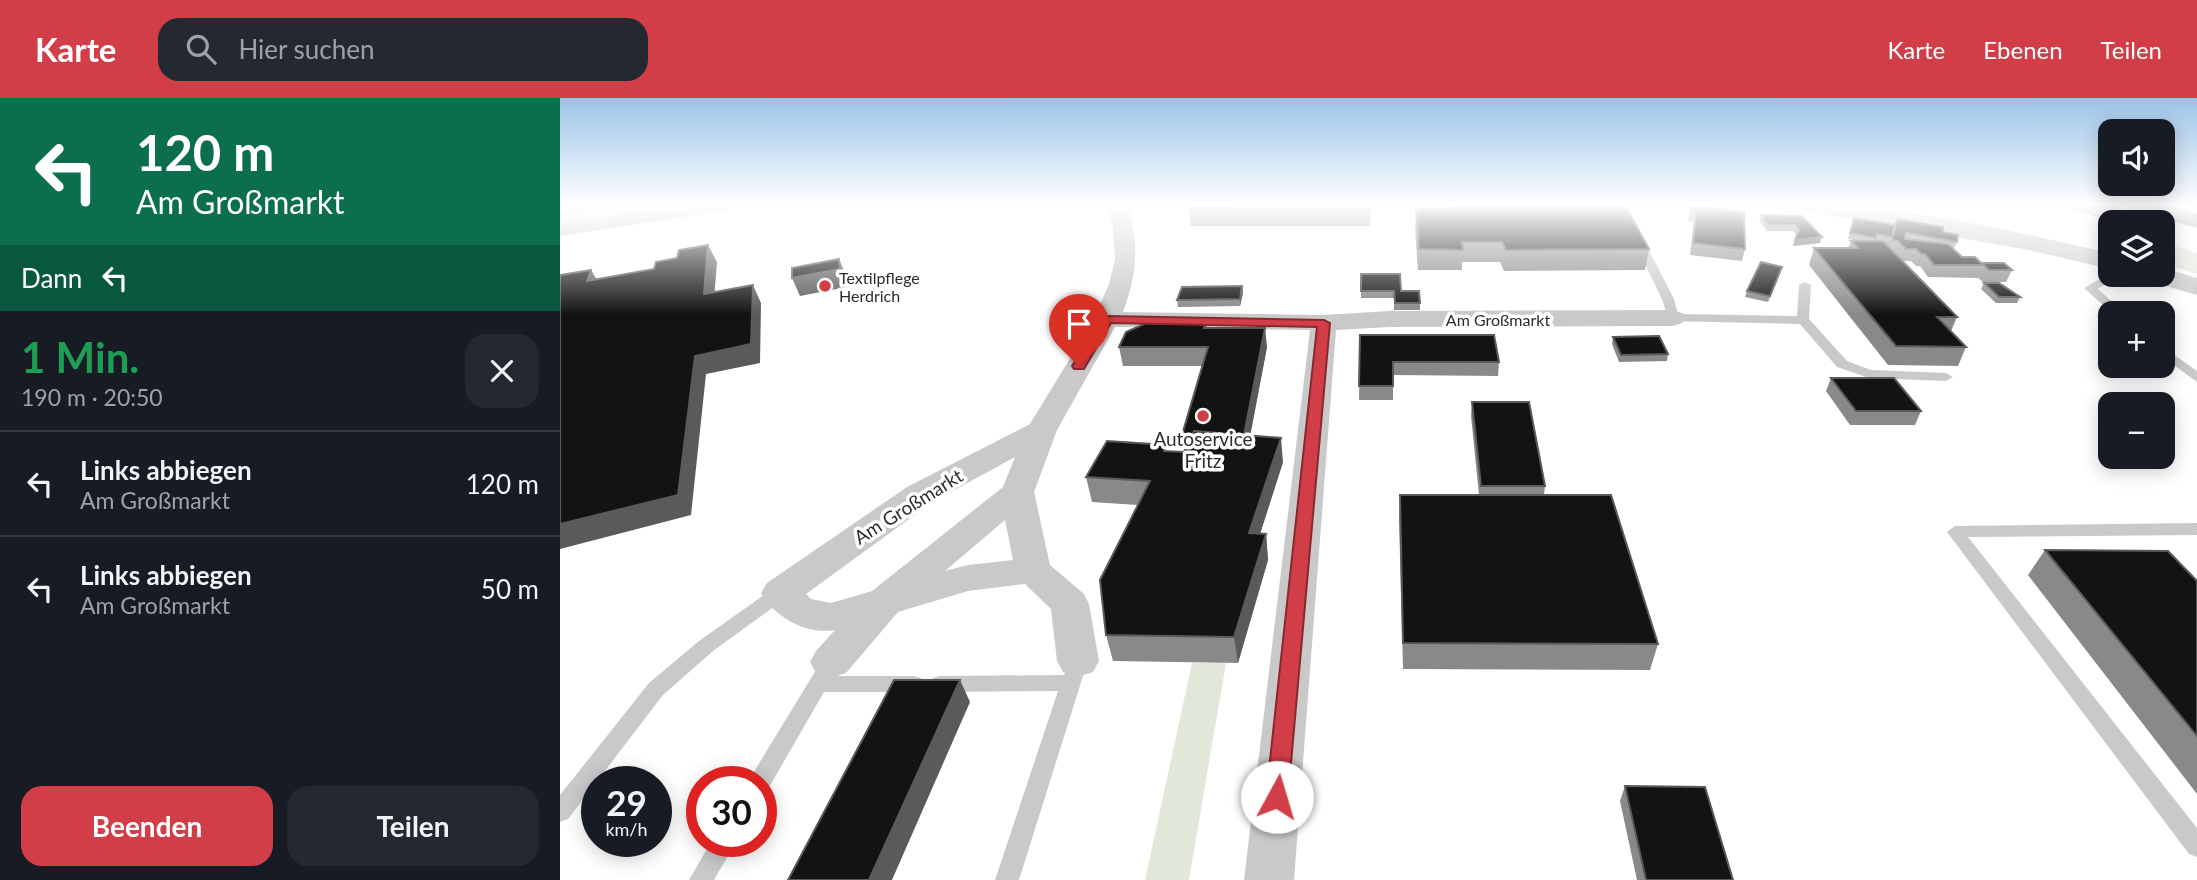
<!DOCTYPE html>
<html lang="de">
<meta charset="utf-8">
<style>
body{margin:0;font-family:Lato,sans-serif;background:#242831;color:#f1f3f6;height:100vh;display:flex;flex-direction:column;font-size:26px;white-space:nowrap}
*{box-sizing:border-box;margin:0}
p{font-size:23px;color:#9ea1a6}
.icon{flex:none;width:38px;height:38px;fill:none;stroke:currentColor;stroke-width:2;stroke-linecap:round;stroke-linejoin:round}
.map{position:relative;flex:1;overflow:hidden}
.drawer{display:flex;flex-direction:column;background:#171b24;width:560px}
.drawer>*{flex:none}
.hud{background:#0b6e4f;color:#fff;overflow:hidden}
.buttons{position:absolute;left:1538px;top:21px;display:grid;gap:14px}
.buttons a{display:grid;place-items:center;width:77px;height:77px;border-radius:14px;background:#171b24;box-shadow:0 4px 18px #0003;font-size:35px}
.speed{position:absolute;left:21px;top:668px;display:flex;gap:14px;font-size:35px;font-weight:700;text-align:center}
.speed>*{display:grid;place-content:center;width:91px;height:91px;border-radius:50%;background:#171b24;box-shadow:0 4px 18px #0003;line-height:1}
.speed small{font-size:18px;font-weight:400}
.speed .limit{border:10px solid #d22;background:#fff;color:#111}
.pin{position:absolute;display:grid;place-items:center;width:60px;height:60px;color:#fff;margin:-72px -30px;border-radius:50% 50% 50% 0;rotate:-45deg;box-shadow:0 0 7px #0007}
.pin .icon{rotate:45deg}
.me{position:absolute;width:77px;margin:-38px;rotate:6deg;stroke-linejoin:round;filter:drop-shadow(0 0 5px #0008)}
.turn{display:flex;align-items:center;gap:24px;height:147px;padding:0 21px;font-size:32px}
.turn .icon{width:91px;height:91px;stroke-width:2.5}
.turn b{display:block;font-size:49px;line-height:60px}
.then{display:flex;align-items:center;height:66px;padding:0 21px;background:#0003;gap:14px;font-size:26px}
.round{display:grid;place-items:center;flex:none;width:74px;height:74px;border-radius:21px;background:#242831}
.overview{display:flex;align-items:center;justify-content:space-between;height:119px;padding:0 21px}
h1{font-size:42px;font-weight:700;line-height:52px;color:#1e9e55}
.primary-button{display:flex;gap:14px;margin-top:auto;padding:14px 21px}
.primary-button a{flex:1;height:80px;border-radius:21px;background:#d23e48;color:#fff;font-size:28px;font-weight:700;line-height:80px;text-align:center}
.primary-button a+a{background:#242831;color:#f1f3f6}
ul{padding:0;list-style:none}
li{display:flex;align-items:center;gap:21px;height:105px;padding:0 21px;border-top:2px solid #363941}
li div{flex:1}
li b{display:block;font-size:26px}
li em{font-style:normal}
header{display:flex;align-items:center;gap:42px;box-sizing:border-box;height:98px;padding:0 35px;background:#d23e48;color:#fff}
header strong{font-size:33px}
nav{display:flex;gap:38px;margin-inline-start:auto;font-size:24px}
.search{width:490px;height:63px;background:#242831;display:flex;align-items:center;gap:18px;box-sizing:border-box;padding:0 24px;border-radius:21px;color:#9ea1a6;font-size:26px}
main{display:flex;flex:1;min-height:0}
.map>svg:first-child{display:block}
.green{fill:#e1e8da}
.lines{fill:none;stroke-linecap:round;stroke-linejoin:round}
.service{fill:#c9c9c9;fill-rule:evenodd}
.minor{fill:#c9c9c9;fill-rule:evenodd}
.tertiary{fill:#c9c9c9;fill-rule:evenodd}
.motorway{fill:#939393;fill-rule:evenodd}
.rail-casing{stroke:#818181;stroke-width:5}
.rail{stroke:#fff;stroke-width:3.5;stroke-dasharray:10;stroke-linecap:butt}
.wall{fill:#898989}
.shaded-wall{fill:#5a5a5a}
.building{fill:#131313;stroke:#5a5a5a;stroke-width:2}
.route{fill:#d23e48;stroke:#88282f;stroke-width:2}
.poi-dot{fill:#d23e48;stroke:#fff;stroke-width:2.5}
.labels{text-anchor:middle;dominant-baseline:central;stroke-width:7;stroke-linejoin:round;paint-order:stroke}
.far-poi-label{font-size:16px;fill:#2c2c2c;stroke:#fff;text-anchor:start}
.far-street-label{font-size:16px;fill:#2c2c2c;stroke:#fff}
.poi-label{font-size:19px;fill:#2c2c2c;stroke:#fff}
.street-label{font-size:19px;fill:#2c2c2c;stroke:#fff}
</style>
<header>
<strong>Karte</strong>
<div class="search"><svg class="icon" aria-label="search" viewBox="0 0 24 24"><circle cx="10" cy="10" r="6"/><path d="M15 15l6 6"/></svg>Hier suchen</div>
<nav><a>Karte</a><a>Ebenen</a><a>Teilen</a></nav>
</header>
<main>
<section class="drawer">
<div class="hud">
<div class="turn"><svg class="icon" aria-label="left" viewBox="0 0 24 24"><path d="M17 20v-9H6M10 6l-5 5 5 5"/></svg><div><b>120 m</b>Am Großmarkt</div></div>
<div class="then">Dann<svg class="icon" aria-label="left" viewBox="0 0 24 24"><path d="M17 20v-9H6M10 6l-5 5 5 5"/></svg></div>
</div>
<div class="overview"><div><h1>1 Min.</h1><p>190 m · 20:50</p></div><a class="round"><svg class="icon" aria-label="close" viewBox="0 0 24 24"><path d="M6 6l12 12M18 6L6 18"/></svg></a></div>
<ul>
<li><svg class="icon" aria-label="left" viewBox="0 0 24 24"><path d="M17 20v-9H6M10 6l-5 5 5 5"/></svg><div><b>Links abbiegen</b><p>Am Großmarkt</p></div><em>120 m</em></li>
<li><svg class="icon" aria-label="left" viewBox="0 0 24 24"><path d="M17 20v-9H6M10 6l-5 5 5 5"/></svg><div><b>Links abbiegen</b><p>Am Großmarkt</p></div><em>50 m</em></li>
</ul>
<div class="primary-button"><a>Beenden</a><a>Teilen</a></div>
</section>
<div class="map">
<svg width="1637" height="782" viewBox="0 0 1637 782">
<rect width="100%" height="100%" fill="#fff"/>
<path class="green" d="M 52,107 L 128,107 L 0,127 L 0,115 Z
M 1603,144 L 1637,155 L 1637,176 L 1603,165 Z
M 632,565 L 666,565 L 629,782 L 585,782 Z"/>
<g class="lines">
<path class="service" d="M 1056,107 L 1066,107 L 1114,201 L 1118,216 L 1237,218 L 1239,187 L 1245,184 L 1251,187 L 1249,221 L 1287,263 L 1311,272 L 1386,275 L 1393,279 L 1386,283 L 1309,280 L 1277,269 L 1240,226 L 1109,223 L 1102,201 Z
M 1539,159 L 1547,159 L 1550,177 L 1555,180 L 1538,191 L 1565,215 L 1552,215 L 1524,190 L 1543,179 L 1538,161 Z
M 1603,249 L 1637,273 L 1637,284 L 1603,259 Z
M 1637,425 L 1637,437 L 1408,439 L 1637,730 L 1637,759 L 1629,756 L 1387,434 L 1395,428 Z
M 220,489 L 226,490 L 229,495 L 226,500 L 153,553 L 103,597 L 8,721 L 0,724 L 0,697 L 89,585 L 139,543 L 214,490 Z
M 263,570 L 270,572 L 273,578 L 354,578 L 361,580 L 364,586 L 361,592 L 354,594 L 264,594 L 208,691 L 201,693 L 201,684 L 189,684 L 192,677 L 256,572 Z
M 513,570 L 520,572 L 523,578 L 459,782 L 435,782 L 498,593 L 380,594 L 373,592 L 370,586 L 373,580 L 380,578 L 504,577 L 506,572 Z
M 151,744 L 176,744 L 154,782 L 129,782 Z"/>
<path class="minor" d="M 122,107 L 174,107 L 171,111 L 164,113 L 0,138 L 0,126 Z
M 547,107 L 567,107 C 580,146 577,176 563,214 L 764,217 L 830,213 L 1113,212 L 1122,215 L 1126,220 L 1122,225 L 1113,228 L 830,229 L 776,232 L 734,782 L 684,782 L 750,232 L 555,229 L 497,332 L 474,394 L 490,467 L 524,496 L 529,506 L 539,563 L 533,574 L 518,579 L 503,574 L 497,563 L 491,511 L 465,486 L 408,493 L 338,514 L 286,575 L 271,580 L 256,575 L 250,564 L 256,553 L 275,532 C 246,537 215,519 201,495 L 207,485 L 347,389 L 470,326 L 534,221 L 549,186 L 555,161 L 553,129 ZM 455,359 L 443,389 L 312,493 L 271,505 L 251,501 L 246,496 L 371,405 ZM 445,422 L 453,462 L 408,467 L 385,473 Z"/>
<path class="tertiary" d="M 1239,107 C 1344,107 1449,132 1550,155 L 1550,171 L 1469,152 L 1251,114 L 1243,112 Z
M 1603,170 L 1637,180 L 1637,197 L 1589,183 L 1585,177 L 1603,177 Z"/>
<path class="motorway" d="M 1510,107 L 1548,107 L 1589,119 L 1592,124 L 1555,124 L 1514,112 Z
M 1568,107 L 1607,107 L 1637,115 L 1637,130 L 1572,112 Z"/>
<g class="rail-casing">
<path id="rail" d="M 0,113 L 35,107"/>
</g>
<use href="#rail" class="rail"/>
</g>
<path class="wall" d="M 811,107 L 810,128 L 631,128 L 628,109 Z
M 888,107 L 1065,107 L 1089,151 L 1085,172 L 944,173 L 940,164 L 902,164 L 902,172 L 858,172 L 855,131 L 856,111 L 889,110 Z
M 1131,108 L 1185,151 L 1182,163 L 1130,157 L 1134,124 L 1128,123 Z
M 1201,117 L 1242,118 L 1260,145 L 1233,148 L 1237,138 L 1233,133 L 1207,133 L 1199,123 Z
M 1294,120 L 1335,127 L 1337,121 L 1383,134 L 1397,144 L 1393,152 L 1402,159 L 1422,165 L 1452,172 L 1446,184 L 1423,184 L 1418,180 L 1368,179 L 1360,168 L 1356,168 L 1351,163 L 1342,163 L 1397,219 L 1391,233 L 1406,249 L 1398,268 L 1328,267 L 1249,167 L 1254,150 L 1288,150 L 1291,143 L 1297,143 L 1288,141 Z
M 1222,169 L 1208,204 L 1185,199 L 1187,193 Z
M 801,176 L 841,193 L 860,205 L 860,212 L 834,212 L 834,200 L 801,200 Z
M 1424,185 L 1460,199 L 1457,205 L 1436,205 L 1421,191 Z
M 682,188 L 683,195 L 680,208 L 618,209 L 617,202 Z
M 646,224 L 647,230 L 707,249 L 690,337 L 723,364 L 700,436 L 706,436 L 708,462 L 678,565 L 553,563 L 546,537 L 578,407 L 532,404 L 526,379 L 608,353 L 624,354 L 625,351 L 622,337 L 643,268 L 563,268 L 559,249 Z
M 800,237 L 939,264 L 938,278 L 833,277 L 833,302 L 799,302 Z
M 1053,239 L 1108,256 L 1107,263 L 1059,264 L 1052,246 Z
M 1271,280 L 1361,313 L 1355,327 L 1290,327 L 1266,293 Z
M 912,304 L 985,388 L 984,397 L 1098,546 L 1090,572 L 843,571 L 839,422 L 840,397 L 919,397 L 911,318 Z
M 1485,452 L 1637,483 L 1637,696 L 1468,477 Z
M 1065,688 L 1173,782 L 1077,782 L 1060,703 Z"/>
<path class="shaded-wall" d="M 1262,139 L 1260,145 L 1233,148 L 1235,142 Z
M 148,147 L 157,164 L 153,214 L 144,196 Z
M 279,161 L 286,178 L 287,189 L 240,198 L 232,180 Z
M 31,172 L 41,189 L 27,183 Z
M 193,187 L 201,205 L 200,265 L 146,276 L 131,417 L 0,451 L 0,426 Z
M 682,188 L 683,195 L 680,208 L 680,201 Z
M 705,230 L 707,249 L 686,360 L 683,340 Z
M 721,340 L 723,364 L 692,461 L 689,435 Z
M 706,436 L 708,462 L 678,565 L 674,539 Z
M 400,582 L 410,604 L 332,782 L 309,782 Z"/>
<path class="building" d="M 629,107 L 810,107 L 810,108 L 628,109 Z
M 893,107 L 1065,107 L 1089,151 L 946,152 L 942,144 L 902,144 L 903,152 L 859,151 L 856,111 L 894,110 Z
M 1131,108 L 1184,114 L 1185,151 L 1133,145 L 1136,112 L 1131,112 Z
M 1201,117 L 1242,118 L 1262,139 L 1235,142 L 1239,132 L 1235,127 L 1208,127 Z
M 1294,120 L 1335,127 L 1332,139 L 1317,136 L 1316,140 L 1290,135 Z
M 1337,121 L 1383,129 L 1383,134 L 1398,137 L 1397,144 L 1346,135 L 1345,141 L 1388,146 L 1402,159 L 1415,159 L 1423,167 L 1422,165 L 1444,165 L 1452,172 L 1429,172 L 1424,167 L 1374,167 L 1365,156 L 1361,156 L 1356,151 L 1346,151 L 1338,143 L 1332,142 Z
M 1291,143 L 1323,143 L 1397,219 L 1377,219 L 1406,249 L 1336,248 L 1254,150 L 1298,150 Z
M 148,147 L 144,196 L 193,187 L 191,246 L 135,258 L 118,397 L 0,426 L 0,177 L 31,172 L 27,183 L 94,171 L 96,164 L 117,160 L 119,152 Z
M 279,161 L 280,171 L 232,180 L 232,170 Z
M 1201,164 L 1222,169 L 1210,198 L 1187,193 Z
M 801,176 L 840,176 L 841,193 L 859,193 L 860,205 L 835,205 L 834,193 L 801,193 Z
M 1424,185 L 1439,185 L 1460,199 L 1439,199 Z
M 682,188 L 680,201 L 617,202 L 622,189 Z
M 591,223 L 646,224 L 644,230 L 705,230 L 684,337 L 634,333 L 632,338 L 622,337 L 648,249 L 559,249 L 566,234 Z
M 800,237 L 934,237 L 939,264 L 833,264 L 833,288 L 799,288 Z
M 1099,238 L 1108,256 L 1061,257 L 1053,239 Z
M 1271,280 L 1334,280 L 1361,313 L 1296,313 Z
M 912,304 L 969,304 L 985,388 L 921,388 Z
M 634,333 L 721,340 L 689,435 L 706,436 L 674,539 L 546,537 L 540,482 L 590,383 L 526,379 L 547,343 L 607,347 L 604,353 L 624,354 Z
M 840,397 L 1051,397 L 1098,546 L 843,545 Z
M 1485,452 L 1608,453 L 1637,483 L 1637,638 Z
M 334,582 L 400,582 L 309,782 L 228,782 Z
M 1065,688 L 1145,689 L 1173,782 L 1086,782 Z"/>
<linearGradient id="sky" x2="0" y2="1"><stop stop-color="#9bc3e7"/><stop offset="0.49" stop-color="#fff"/><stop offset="1" stop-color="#fff" stop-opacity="0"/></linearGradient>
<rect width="1637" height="217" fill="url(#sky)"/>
<path class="route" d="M 547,218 L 764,222 L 770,225 L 728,699 L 725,706 L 717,709 L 709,706 L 706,699 L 757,229 L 551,225 L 524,271 L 514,271 L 512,268 L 541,221 Z"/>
<g class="poi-dot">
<circle cx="265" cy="188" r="7"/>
<circle cx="643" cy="318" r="7"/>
</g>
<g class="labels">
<g class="far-poi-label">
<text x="279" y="179">Textilpflege<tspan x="279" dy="18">Herdrich</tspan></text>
</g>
<g class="far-street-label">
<text x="938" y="221">Am Großmarkt</text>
</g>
<g class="poi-label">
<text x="643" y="340">Autoservice<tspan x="643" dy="22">Fritz</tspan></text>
</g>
<g class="street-label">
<text transform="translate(348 408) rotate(-32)">Am Großmarkt</text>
</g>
</g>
</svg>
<div class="buttons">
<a><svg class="icon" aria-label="sound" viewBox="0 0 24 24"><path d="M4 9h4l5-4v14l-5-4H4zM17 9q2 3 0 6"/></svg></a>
<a><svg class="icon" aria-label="layers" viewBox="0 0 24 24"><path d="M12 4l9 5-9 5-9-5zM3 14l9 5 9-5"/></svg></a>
<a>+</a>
<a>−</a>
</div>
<div class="speed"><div>29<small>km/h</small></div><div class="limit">30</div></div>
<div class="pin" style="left:519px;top:268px;background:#d93025"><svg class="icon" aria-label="arrive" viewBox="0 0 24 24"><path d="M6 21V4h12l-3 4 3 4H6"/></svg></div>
<svg class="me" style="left:717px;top:699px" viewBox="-20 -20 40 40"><circle r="19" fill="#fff"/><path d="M0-13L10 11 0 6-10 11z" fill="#d23e48"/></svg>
</div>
</main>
